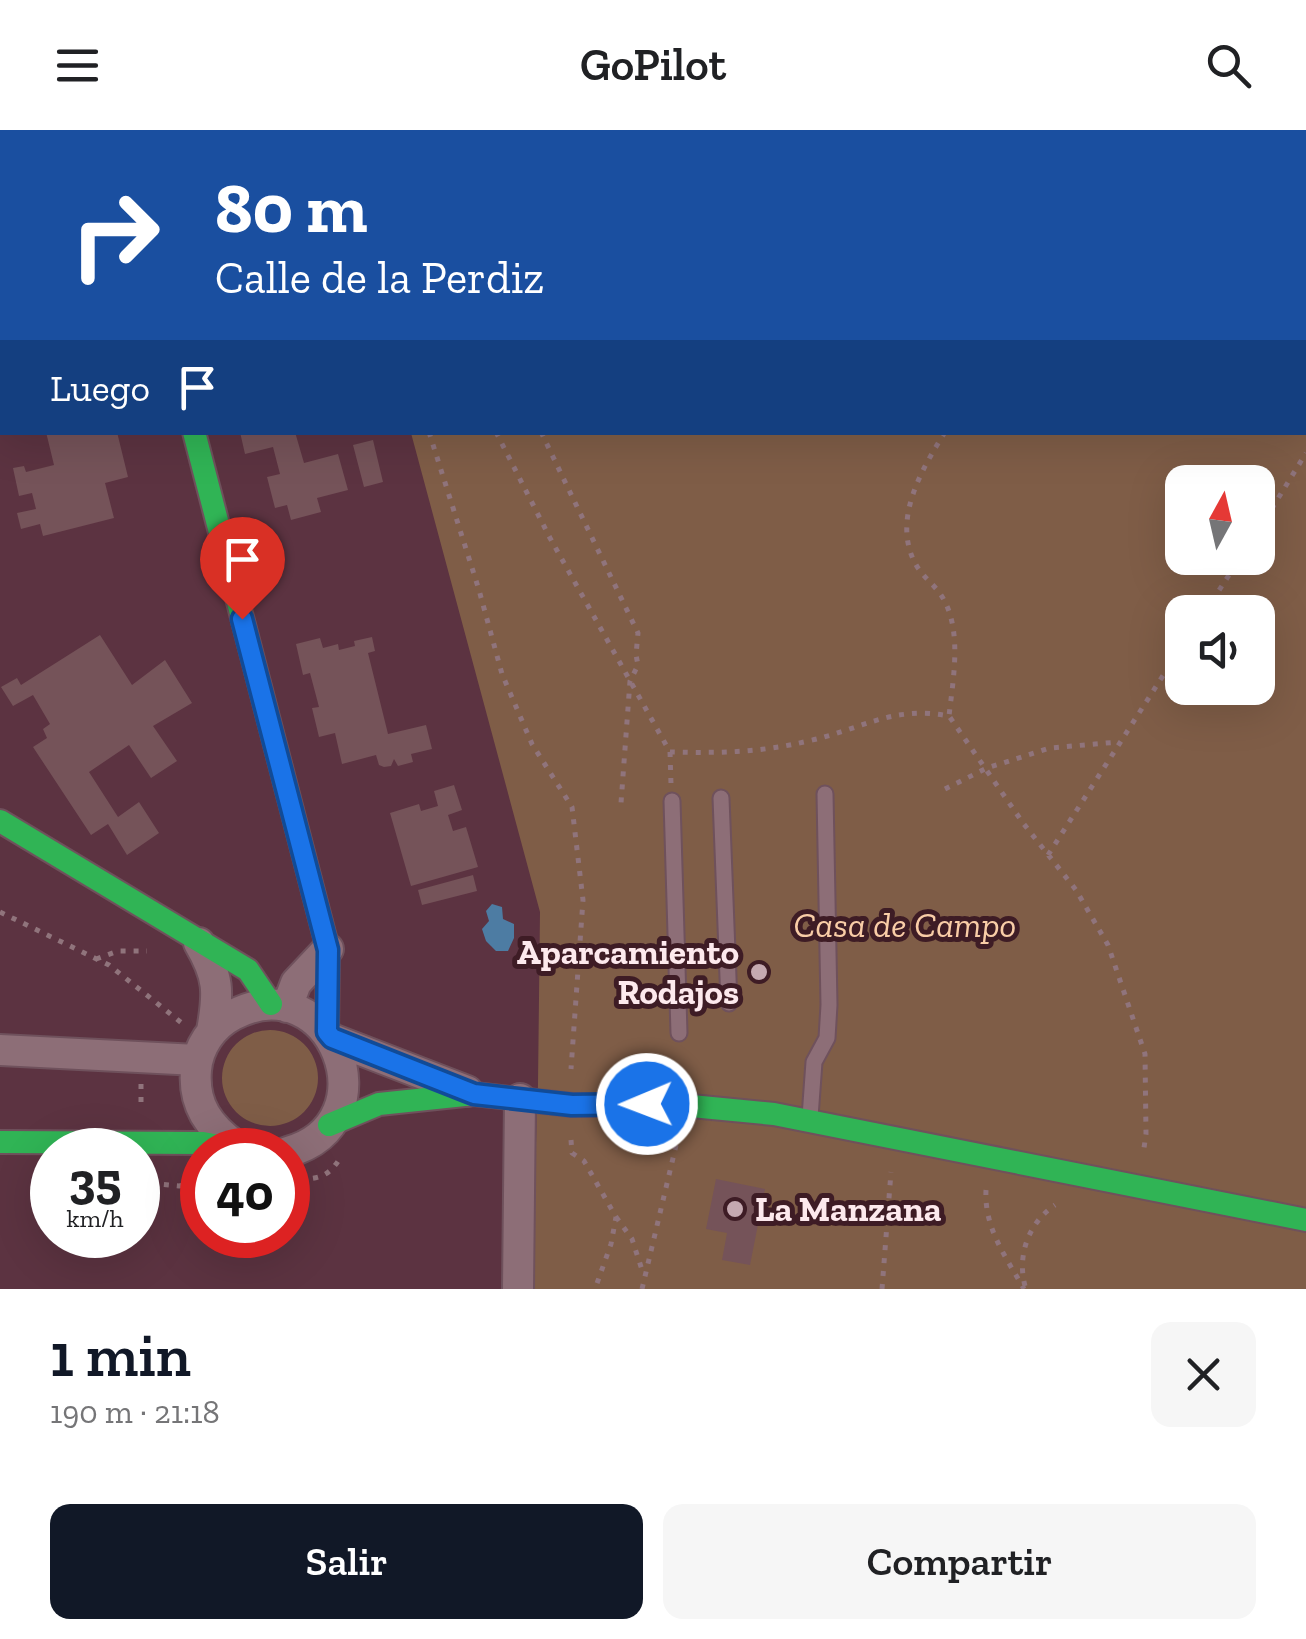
<!DOCTYPE html>
<html lang="es">
<meta charset="utf-8">
<style>
body{margin:0;font-family:"Zilla Slab",serif;background:#f6f6f6;color:#202124;height:100vh;display:flex;flex-direction:column;font-size:38px;white-space:nowrap}
*{box-sizing:border-box;margin:0}
p{font-size:32px;color:#757577}
.icon{flex:none;width:55px;height:55px;fill:none;stroke:currentColor;stroke-width:2;stroke-linecap:round;stroke-linejoin:round}
.map{position:relative;height:1159px;overflow:hidden}
.drawer{display:flex;flex-direction:column;background:#fff;flex:1}
.drawer>*{flex:none}
.hud{position:absolute;left:0px;top:0px;width:1308px;height:305px;box-shadow:0 10px 40px #0002;background:#1a4fa0;color:#fff;overflow:hidden}
.needle{width:65px;rotate:8deg}
.controls{position:absolute;left:1165px;top:335px;display:grid;gap:20px}
.controls a{display:grid;place-items:center;width:110px;height:110px;border-radius:20px;background:#fff;box-shadow:0 10px 40px #0002;font-size:50px}
.speed{position:absolute;left:30px;top:998px;display:flex;gap:20px;font-size:50px;font-weight:700;text-align:center}
.speed>*{display:grid;place-content:center;width:130px;height:130px;border-radius:50%;background:#fff;box-shadow:0 10px 40px #0002;line-height:1}
.speed small{font-size:25px;font-weight:400}
.speed .limit{border:15px solid #d22;background:#fff;color:#111}
.pin{position:absolute;display:grid;place-items:center;width:85px;height:85px;color:#fff;margin:-102px -42px;border-radius:50% 50% 50% 0;rotate:-45deg;box-shadow:0 0 10px #0007}
.pin .icon{rotate:45deg}
.me{position:absolute;width:110px;margin:-55px;rotate:269deg;stroke-linejoin:round;filter:drop-shadow(0 0 8px #0008)}
.turn{display:flex;align-items:center;gap:35px;height:210px;padding:0 50px;font-size:45px}
.turn .icon{width:130px;height:130px;stroke-width:2.5}
.turn b{display:block;font-size:70px;line-height:85px}
.then{display:flex;align-items:center;height:95px;padding:0 50px;background:#0003;gap:20px;font-size:38px}
.round{display:grid;place-items:center;flex:none;width:105px;height:105px;border-radius:20px;background:#f6f6f6}
.head{display:flex;align-items:center;justify-content:space-between;height:170px;padding:0 50px}
h1{font-size:60px;font-weight:600;line-height:75px;color:#111827}
.action{display:flex;gap:20px;margin-top:auto;padding:20px 50px}
.action a{flex:1;height:115px;border-radius:20px;background:#111827;color:#fff;font-size:40px;font-weight:600;line-height:115px;text-align:center}
.action a+a{background:#f6f6f6;color:#202124}
header{display:flex;justify-content:space-between;align-items:center;height:130px;padding:0 50px;background:#fff;font-size:45px;font-weight:600}
.map>svg:first-child{display:block}
.green{fill:#7f5d47;fill-rule:evenodd}
.water{fill:#4d7ca3}
.building{fill:#755359}
.lines{fill:none;stroke-linecap:round;stroke-linejoin:round}
.lane-casing{stroke:#6f515c;stroke-width:19}
.street-casing{stroke:#6f515c;stroke-width:34}
.fast-casing{stroke:#6f515c;stroke-width:26}
.path{stroke:#90747c;stroke-width:5;stroke-dasharray:5 8;stroke-linecap:butt}
.lane{stroke:#8d6e77;stroke-width:15}
.street{stroke:#8d6e77;stroke-width:30}
.fast{stroke:#30b455;stroke-width:22}
.route-casing{stroke:#114b97;stroke-width:25}
.route{stroke:#1a73e8;stroke-width:18}
.poi-dot{fill:#c5a9b1;stroke:#3e1c25;stroke-width:4}
.labels{text-anchor:middle;dominant-baseline:central;stroke-width:10;stroke-linejoin:round;paint-order:stroke}
.park-label{font-size:35px;font-style:italic;fill:#f9cda7;stroke:#3e1c25}
.poi-label{font-size:35px;font-weight:bold;fill:#fde9ed;stroke:#3e1c25;text-anchor:end}
</style>
<header><svg class="icon" aria-label="menu" viewBox="0 0 24 24"><path d="M4 6h16M4 12h16M4 18h16"/></svg>GoPilot<svg class="icon" aria-label="search" viewBox="0 0 24 24"><circle cx="10" cy="10" r="6"/><path d="M15 15l6 6"/></svg></header>
<div class="map">
<svg width="1306" height="1159" viewBox="0 0 1306 1159">
<rect width="100%" height="100%" fill="#5c3341"/>
<path class="green" d="M 336,0 L 1306,0 L 1306,1159 L 531,1159 L 538,954 L 540,782 L 411,303 L 1305,302 L 1305,2 ZM 1182,352 L 1258,352 L 1258,428 L 1182,428 ZM 1182,482 L 1258,482 L 1258,558 L 1182,558 Z
M222 948a48 48 0 1 1 96 0a48 48 0 1 1-96 0Z"/>
<path class="water" d="M 492,774 L 502,777 L 503,789 L 514,794 L 514,808 L 508,821 L 496,821 L 486,811 L 482,799 L 489,791 L 486,781 Z"/>
<path class="building" d="M 46,302 L 117,302 L 128,347 L 105,353 L 114,388 L 43,406 L 40,394 L 21,399 L 17,383 L 36,379 L 32,363 L 19,366 L 13,338 L 24,336 L 26,342 L 54,335 Z
M 240,302 L 295,302 L 304,333 L 338,324 L 348,360 L 317,368 L 321,382 L 291,390 L 287,375 L 275,378 L 267,347 L 280,344 L 273,317 L 245,324 Z
M 373,310 L 383,352 L 364,357 L 353,315 Z
M 100,505 L 132,555 L 165,530 L 192,573 L 153,596 L 177,631 L 151,648 L 129,615 L 89,642 L 118,687 L 139,672 L 159,703 L 127,725 L 108,694 L 91,705 L 33,617 L 47,608 L 43,599 L 50,594 L 33,565 L 13,576 L 1,557 L 17,548 L 21,555 Z
M 372,507 L 375,521 L 368,523 L 388,604 L 426,595 L 432,619 L 411,624 L 413,632 L 398,636 L 394,629 L 391,636 L 384,637 L 379,635 L 376,625 L 342,634 L 335,603 L 319,607 L 312,578 L 319,577 L 310,543 L 303,545 L 296,514 L 320,508 L 323,518 L 338,514 L 339,520 L 355,516 L 354,511 Z
M 454,655 L 462,680 L 448,685 L 453,701 L 466,697 L 478,737 L 411,756 L 390,683 L 419,674 L 421,681 L 438,676 L 434,661 Z
M 473,745 L 477,761 L 422,775 L 418,760 Z
M 716,1049 L 765,1059 L 750,1135 L 722,1130 L 727,1103 L 706,1099 Z"/>
<g class="lines">
<g class="lane-casing">
<path id="lane" d="M 721,668 L 729,873
M 672,671 L 679,903
M 810,987 L 814,932 L 827,908 L 829,875 L 825,664"/>
</g>
<g class="street-casing">
<path id="street" d="M 122,0 L 123,2
M 199,813 C 219,847 219,862 212,901
M 287,877 L 296,853 L 328,819
M 332,909 L 467,961
M 0,920 L 197,930
M 236,1016 C 209,997 193,975 196,940 C 198,917 212,896 233,885 C 332,833 394,993 288,1022
M 518,1159 L 520,969"/>
</g>
<g class="fast-casing">
<path id="fast" d="M 194,302 L 328,819 L 327,902
M 0,691 L 248,840 L 271,874
M 329,995 L 379,974 L 474,964 L 572,975 L 681,975 L 774,984 L 1306,1090
M 0,1012 L 203,1013 L 240,1020"/>
</g>
<path class="path" d="M 352,0 L 353,2
M 411,0 L 412,2
M 461,0 L 461,2
M 1126,0 L 1131,2
M 1006,2 L 1007,0
M 1305,91 L 1306,92
M 1305,286 L 1306,287
M 429,302 L 479,460 L 502,544 L 532,614 L 572,677 L 583,770 L 571,939
M 496,302 L 550,408 L 670,622 C 720,623 758,623 808,611 C 860,600 892,575 949,586 L 1023,693 L 1076,760 L 1108,815 L 1145,924 L 1146,1004 L 1143,1025
M 541,302 L 638,503 L 636,525 L 638,535 L 630,551 L 621,673
M 945,302 C 922,339 892,389 915,433 C 922,447 937,456 944,470 C 962,503 953,550 949,586
M 1258,401 L 1306,323
M 1205,482 L 1240,428
M 670,622 L 671,654
M 945,659 L 987,638 L 1050,618 L 1118,612
M 1048,725 L 1182,516
M 0,782 L 109,835 L 183,894
M 96,829 L 118,821 L 147,821
M 141,954 L 141,978
M 571,1010 L 572,1023 L 584,1031 L 616,1087 L 611,1114 L 595,1159
M 300,1049 C 320,1049 330,1045 340,1028
M 138,1052 L 179,1056 L 202,1051
M 986,1060 C 984,1098 1006,1127 1024,1159
M 616,1087 L 632,1109 L 643,1143
M 1025,1156 C 1017,1126 1028,1093 1055,1075
M 642,1159 L 678,1007
M 882,1159 L 891,1042"/>
<use href="#lane" class="lane"/>
<use href="#street" class="street"/>
<use href="#fast" class="fast"/>
</g>
<g class="lines">
<g class="route-casing">
<path id="route" d="M 242,489 L 328,820 L 327,902 L 332,908 L 474,964 L 572,975 L 647,974"/>
</g>
<use href="#route" class="route"/>
</g>
<g class="poi-dot">
<circle cx="759" cy="842" r="10"/>
<circle cx="735" cy="1079" r="10"/>
</g>
<g class="labels">
<g class="park-label">
<text x="905" y="795">Casa de Campo</text>
</g>
<g class="poi-label">
<text x="739" y="822">Aparcamiento<tspan x="739" dy="40">Rodajos</tspan></text>
<text x="755" y="1079" text-anchor="start">La Manzana</text>
</g>
</g>
</svg>
<div class="controls">
<a><svg class="needle" viewBox="-14 -14 28 28"><path d="M0-13l5 13h-10z" fill="#e53935"/><path d="M0 13l5-13h-10z" fill="#757577"/></svg></a>
<a><svg class="icon" aria-label="sound" viewBox="0 0 24 24"><path d="M4 9h4l5-4v14l-5-4H4zM17 9q2 3 0 6"/></svg></a>
</div>
<div class="speed"><div>35<small>km/h</small></div><div class="limit">40</div></div>
<div class="pin" style="left:242px;top:489px;background:#d93025"><svg class="icon" aria-label="arrive" viewBox="0 0 24 24"><path d="M6 21V4h12l-3 4 3 4H6"/></svg></div>
<svg class="me" style="left:647px;top:974px" viewBox="-20 -20 40 40"><circle r="17" fill="#1a73e8" stroke="#fff" stroke-width="3"/><path d="M0-11L8 9 0 5-8 9z" fill="#fff"/></svg>
<div class="hud">
<div class="turn"><svg class="icon" aria-label="right" viewBox="0 0 24 24"><path d="M7 20v-9h11M14 6l5 5-5 5"/></svg><div><b>80 m</b>Calle de la Perdiz</div></div>
<div class="then">Luego<svg class="icon" aria-label="arrive" viewBox="0 0 24 24"><path d="M6 21V4h12l-3 4 3 4H6"/></svg></div>
</div>
</div>
<section class="drawer">
<div class="head"><div><h1>1 min</h1><p>190 m · 21:18</p></div><a class="round"><svg class="icon" aria-label="close" viewBox="0 0 24 24"><path d="M6 6l12 12M18 6L6 18"/></svg></a></div>
<div class="action"><a>Salir</a><a>Compartir</a></div>
</section>
